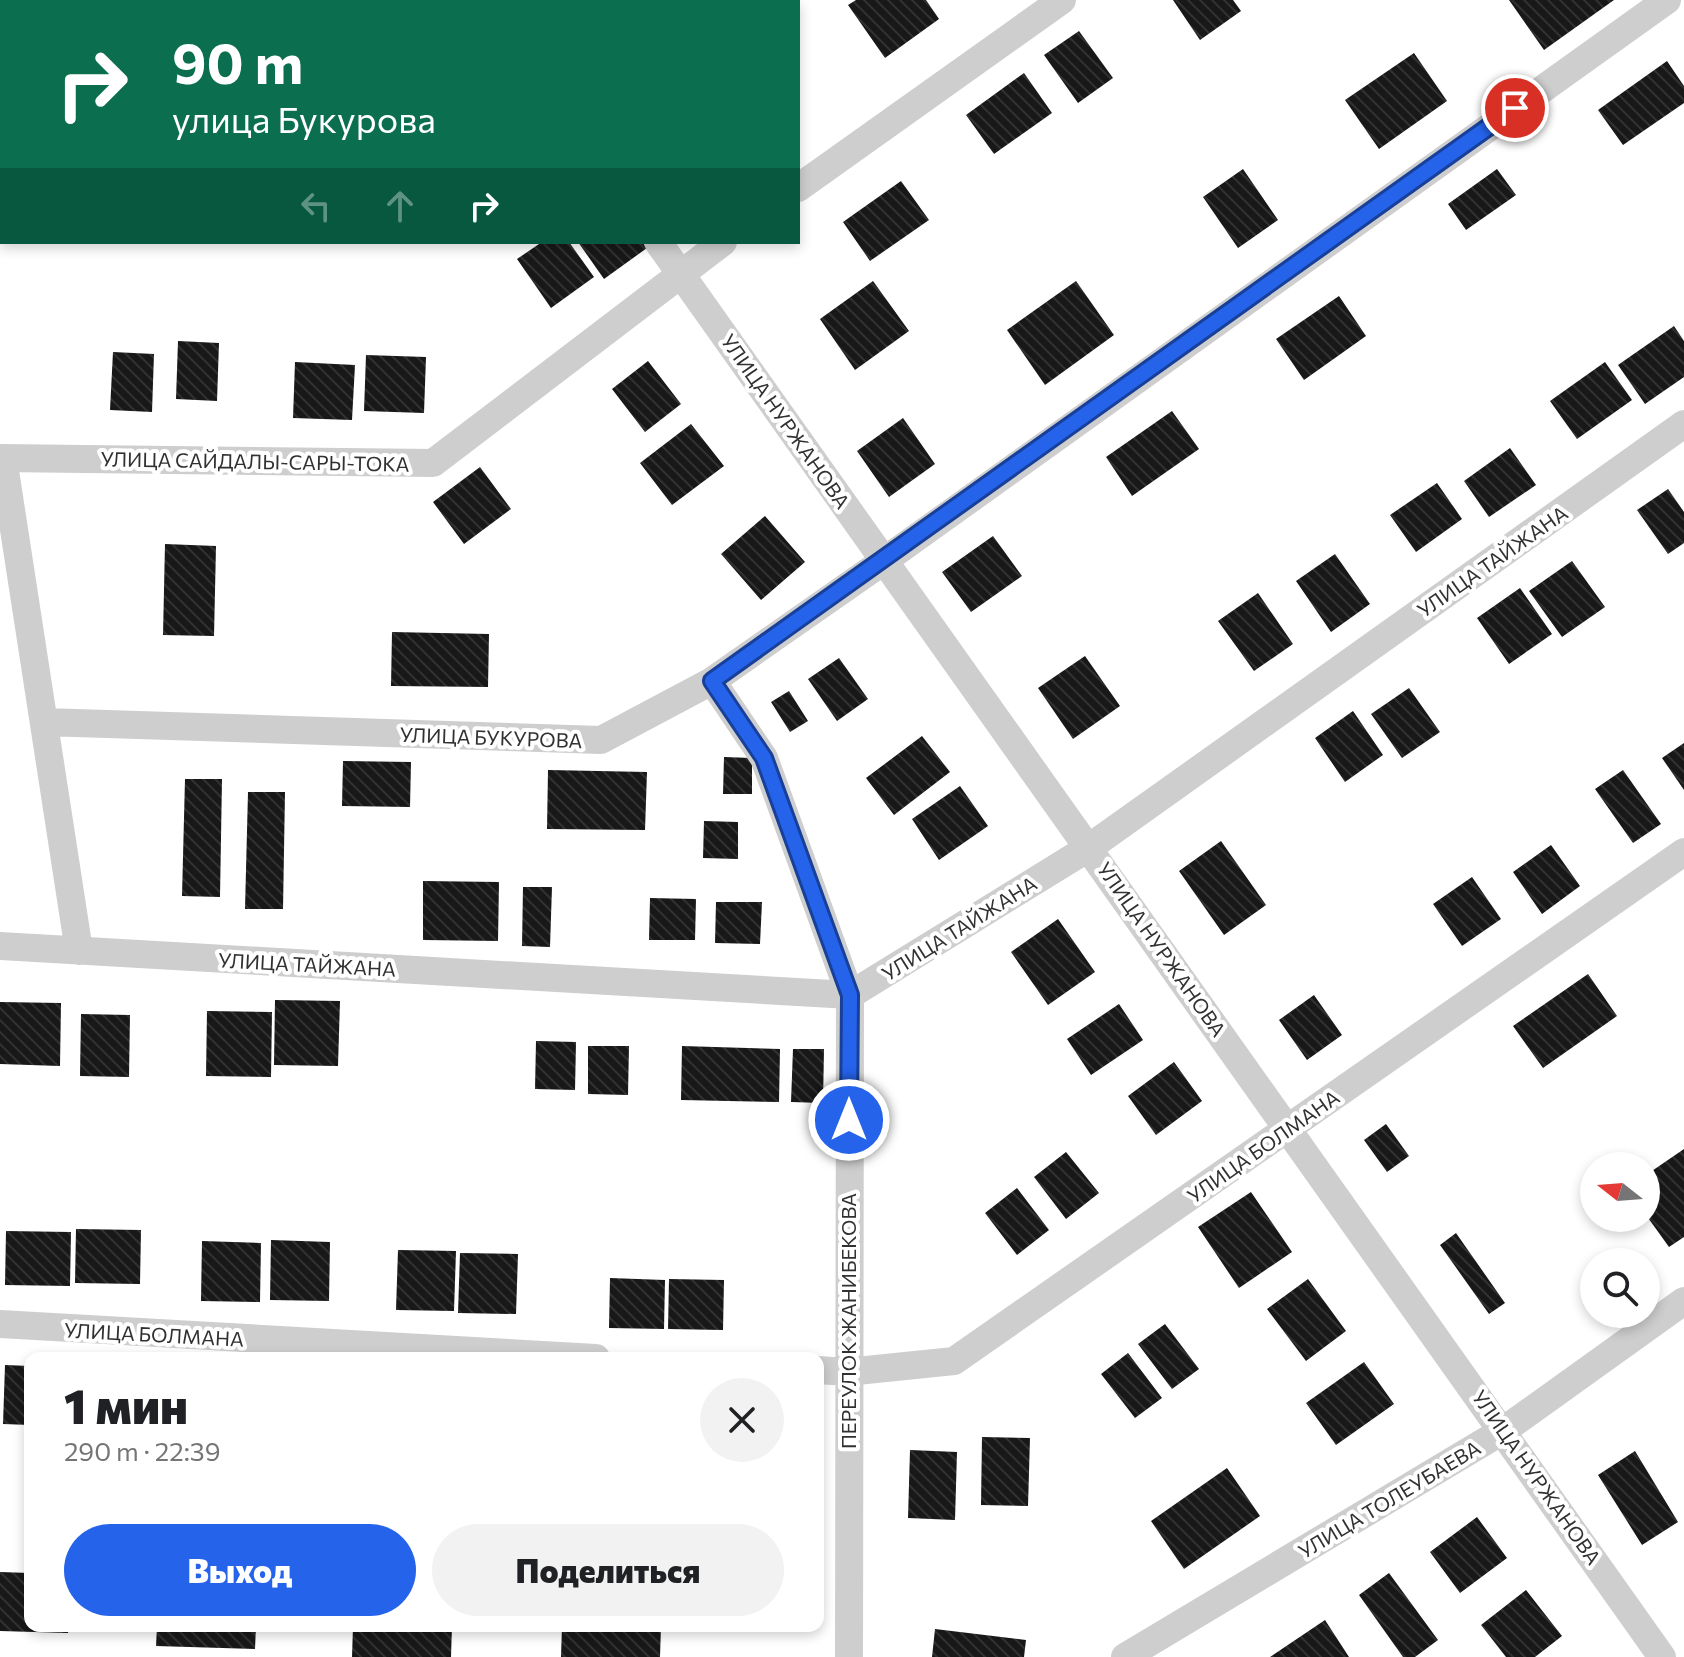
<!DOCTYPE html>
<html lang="ru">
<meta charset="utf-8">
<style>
body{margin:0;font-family:Commissioner,sans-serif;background:#f2f2f2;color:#202124;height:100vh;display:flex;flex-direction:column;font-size:30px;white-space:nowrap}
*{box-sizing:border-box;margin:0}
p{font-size:26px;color:#757577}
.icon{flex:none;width:44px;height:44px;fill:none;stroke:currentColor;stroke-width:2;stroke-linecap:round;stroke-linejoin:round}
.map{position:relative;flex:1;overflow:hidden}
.drawer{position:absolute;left:24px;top:1352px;width:800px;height:280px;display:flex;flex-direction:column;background:#fff;border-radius:16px;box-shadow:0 4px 12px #0003}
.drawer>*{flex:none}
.top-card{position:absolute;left:0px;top:0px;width:800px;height:244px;box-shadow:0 4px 12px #0003;background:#0b6e4f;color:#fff;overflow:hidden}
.needle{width:52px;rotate:287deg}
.tools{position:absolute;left:1580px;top:1152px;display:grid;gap:16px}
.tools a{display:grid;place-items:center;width:80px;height:80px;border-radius:50%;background:#fff;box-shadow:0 4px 12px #0003;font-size:40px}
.pin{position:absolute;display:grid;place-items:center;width:68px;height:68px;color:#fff;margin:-34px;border:4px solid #fff;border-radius:50%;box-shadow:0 2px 8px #0007}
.me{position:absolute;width:88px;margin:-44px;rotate:0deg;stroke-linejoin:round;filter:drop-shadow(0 0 6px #0008)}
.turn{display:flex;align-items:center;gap:28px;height:168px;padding:0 40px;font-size:36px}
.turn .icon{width:104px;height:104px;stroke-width:2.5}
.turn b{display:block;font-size:56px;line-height:68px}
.lanes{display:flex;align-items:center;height:76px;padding:0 40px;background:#0003;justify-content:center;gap:40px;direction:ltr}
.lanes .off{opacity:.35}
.round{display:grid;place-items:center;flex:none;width:84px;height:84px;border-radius:42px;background:#f2f2f2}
.overview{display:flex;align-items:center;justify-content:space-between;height:136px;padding:0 40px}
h1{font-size:48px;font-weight:800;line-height:60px}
.action{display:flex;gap:16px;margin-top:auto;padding:16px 40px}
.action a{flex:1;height:92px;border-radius:48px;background:#2563eb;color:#fff;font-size:32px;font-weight:800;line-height:92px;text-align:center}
.action a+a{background:#f2f2f2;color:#202124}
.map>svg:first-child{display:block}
.building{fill:url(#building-back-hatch)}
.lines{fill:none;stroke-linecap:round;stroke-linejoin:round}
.minor{stroke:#cecece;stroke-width:28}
.route-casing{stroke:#184099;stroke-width:20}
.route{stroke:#2563eb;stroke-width:14}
.labels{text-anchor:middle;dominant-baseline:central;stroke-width:8;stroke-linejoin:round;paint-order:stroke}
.street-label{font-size:20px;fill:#313131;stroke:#fff}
</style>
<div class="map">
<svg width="1684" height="1657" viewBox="0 0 1684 1657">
<defs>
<pattern id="building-back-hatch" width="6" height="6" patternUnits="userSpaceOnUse" patternTransform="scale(2)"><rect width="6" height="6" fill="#181818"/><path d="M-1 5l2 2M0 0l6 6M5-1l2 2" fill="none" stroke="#313131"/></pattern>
</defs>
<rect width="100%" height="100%" fill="#fff"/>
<path class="building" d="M 856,0 L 926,0 L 939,19 L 885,58 L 848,5 Z
M 1173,0 L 1233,0 L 1241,11 L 1200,40 Z
M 1509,0 L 1614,0 L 1544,50 Z
M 1079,31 L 1113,78 L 1078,103 L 1044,55 Z
M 1414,53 L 1447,101 L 1379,149 L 1345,100 Z
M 1667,61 L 1684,86 L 1684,103 L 1623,145 L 1598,110 Z
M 1024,73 L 1052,113 L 994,154 L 966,115 Z
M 1243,169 L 1278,220 L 1238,248 L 1203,197 Z
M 1497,169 L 1516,195 L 1466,230 L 1448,204 Z
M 901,181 L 929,220 L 870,261 L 843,222 Z
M 542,242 L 569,242 L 594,277 L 551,308 L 517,259 Z
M 578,242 L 642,242 L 647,248 L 604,279 Z
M 873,281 L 909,331 L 855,370 L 820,319 Z
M 1076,281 L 1114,335 L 1045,385 L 1007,330 Z
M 1339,296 L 1366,336 L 1304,380 L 1276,339 Z
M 1674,326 L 1684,341 L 1684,377 L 1645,404 L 1618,365 Z
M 178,341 L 219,343 L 217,401 L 176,399 Z
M 113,352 L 154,354 L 152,412 L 110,410 Z
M 366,355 L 426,357 L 424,413 L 364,411 Z
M 648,361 L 681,404 L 645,432 L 612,389 Z
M 295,362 L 355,365 L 352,420 L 293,418 Z
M 1605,362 L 1632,400 L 1577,439 L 1550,401 Z
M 1172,411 L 1199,449 L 1132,496 L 1106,457 Z
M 903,418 L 935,464 L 889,497 L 857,451 Z
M 691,424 L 724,466 L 672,505 L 640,463 Z
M 1510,448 L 1536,485 L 1489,517 L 1464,481 Z
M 480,467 L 511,509 L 464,544 L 433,502 Z
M 1437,483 L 1462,519 L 1416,552 L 1390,515 Z
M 1668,489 L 1684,512 L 1684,543 L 1668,554 L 1637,510 Z
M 765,516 L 805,562 L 761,600 L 721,554 Z
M 993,536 L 1022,576 L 971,612 L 942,572 Z
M 165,544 L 216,546 L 214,636 L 163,635 Z
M 1335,554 L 1370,604 L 1331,632 L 1296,581 Z
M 1572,561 L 1605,607 L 1562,637 L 1529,591 Z
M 1520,588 L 1552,634 L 1509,664 L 1477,618 Z
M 1258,593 L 1293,644 L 1254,671 L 1218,621 Z
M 392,632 L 489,634 L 488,687 L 391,686 Z
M 1085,656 L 1120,706 L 1073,739 L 1038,688 Z
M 839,658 L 868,699 L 837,721 L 808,679 Z
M 1409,688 L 1440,732 L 1402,758 L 1371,714 Z
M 789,691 L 808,721 L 790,732 L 771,702 Z
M 1353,711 L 1383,755 L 1345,782 L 1315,738 Z
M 922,736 L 950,772 L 894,815 L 866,778 Z
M 1684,743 L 1684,790 L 1662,758 Z
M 724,757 L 752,758 L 752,794 L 723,794 Z
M 343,761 L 411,762 L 410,807 L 342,806 Z
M 548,770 L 647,772 L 645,830 L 547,829 Z
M 1623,770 L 1661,824 L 1633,843 L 1595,789 Z
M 185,779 L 222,779 L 220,897 L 182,896 Z
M 960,786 L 988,826 L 939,860 L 912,819 Z
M 248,792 L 285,792 L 283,909 L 245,909 Z
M 704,821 L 738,822 L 738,859 L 703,858 Z
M 1221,841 L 1266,905 L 1224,935 L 1179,871 Z
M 1551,845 L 1580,886 L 1542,914 L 1513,872 Z
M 1472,877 L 1501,919 L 1462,946 L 1433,904 Z
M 423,881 L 499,882 L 498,941 L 423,940 Z
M 523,887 L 552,887 L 550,947 L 522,946 Z
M 650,898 L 696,899 L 695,940 L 649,940 Z
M 716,902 L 762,902 L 760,944 L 715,943 Z
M 1058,919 L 1095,972 L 1048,1005 L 1011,952 Z
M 1588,974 L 1617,1016 L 1543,1068 L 1513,1026 Z
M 1314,995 L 1342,1035 L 1307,1060 L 1279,1020 Z
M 275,1000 L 340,1001 L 338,1066 L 274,1065 Z
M 0,1002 L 61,1003 L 60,1066 L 0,1064 Z
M 1119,1004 L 1143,1040 L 1091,1075 L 1067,1039 Z
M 207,1011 L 272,1012 L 271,1077 L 206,1076 Z
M 81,1014 L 130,1015 L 129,1077 L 80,1076 Z
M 536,1041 L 576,1042 L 575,1090 L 535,1089 Z
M 588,1046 L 629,1046 L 628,1095 L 588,1094 Z
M 682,1046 L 780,1049 L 779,1102 L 681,1100 Z
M 793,1049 L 824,1049 L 823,1103 L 791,1102 Z
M 1174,1062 L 1202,1101 L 1156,1135 L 1128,1096 Z
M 1386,1124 L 1409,1156 L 1387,1172 L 1364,1140 Z
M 1684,1149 L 1684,1237 L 1669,1247 L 1646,1215 L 1646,1175 Z
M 1066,1152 L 1099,1193 L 1066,1219 L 1034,1177 Z
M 1017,1188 L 1049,1230 L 1017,1255 L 985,1213 Z
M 1251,1192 L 1292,1252 L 1239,1288 L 1198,1227 Z
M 76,1229 L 141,1230 L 140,1284 L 75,1283 Z
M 6,1231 L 71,1232 L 70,1286 L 5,1285 Z
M 1456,1233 L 1505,1303 L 1489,1314 L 1440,1245 Z
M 271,1240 L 330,1242 L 329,1301 L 270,1300 Z
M 202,1241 L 261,1243 L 260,1302 L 201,1301 Z
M 398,1250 L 456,1251 L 454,1311 L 396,1310 Z
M 460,1253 L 518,1254 L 516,1314 L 458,1313 Z
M 610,1278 L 665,1280 L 664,1329 L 609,1328 Z
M 669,1279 L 724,1280 L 723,1330 L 668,1329 Z
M 1308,1279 L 1346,1331 L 1306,1361 L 1267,1309 Z
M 1165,1324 L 1199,1369 L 1172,1389 L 1138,1344 Z
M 1128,1353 L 1162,1398 L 1135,1418 L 1101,1374 Z
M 1364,1362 L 1394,1404 L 1336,1445 L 1306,1403 Z
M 5,1365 L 30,1366 L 30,1425 L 3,1424 Z
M 982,1437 L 1030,1438 L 1028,1506 L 981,1505 Z
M 910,1450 L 957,1452 L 955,1520 L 908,1518 Z
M 1635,1451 L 1678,1522 L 1642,1545 L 1598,1475 Z
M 1227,1468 L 1260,1516 L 1184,1569 L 1151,1521 Z
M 1477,1517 L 1507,1558 L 1460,1593 L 1430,1552 Z
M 0,1572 L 30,1573 L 30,1626 L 69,1626 L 68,1633 L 0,1631 Z
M 1389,1573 L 1438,1640 L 1415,1657 L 1403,1657 L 1359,1595 Z
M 1526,1590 L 1562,1636 L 1535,1657 L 1506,1657 L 1481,1625 Z
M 1325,1620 L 1349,1657 L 1270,1657 Z
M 157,1626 L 256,1626 L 255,1649 L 156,1646 Z
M 353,1626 L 452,1626 L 451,1657 L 352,1657 Z
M 562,1626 L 661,1626 L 660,1657 L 561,1657 Z
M 935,1629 L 1026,1640 L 1024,1657 L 932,1657 Z"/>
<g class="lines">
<path class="minor" d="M 463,2 L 465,0
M 0,98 L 2,98
M 798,188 L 1062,0
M 658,242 L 1662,1657
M 0,458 L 433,463 L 723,242
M 3,458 L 79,951
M 712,681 L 764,758 L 850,995 L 849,1657
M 44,722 L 601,740 L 712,681 L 885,560 L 1667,0
M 0,946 L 850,995 L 1090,847 L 1684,424
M 0,1324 L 596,1358
M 818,1370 L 847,1372 L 954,1361 L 1684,852
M 1125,1657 L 1504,1430 L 1684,1301"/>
</g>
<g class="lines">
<g class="route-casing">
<path id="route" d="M 849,1120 L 850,995 L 764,758 L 712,681 L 1515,108"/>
</g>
<use href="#route" class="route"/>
</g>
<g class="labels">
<g class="street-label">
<text transform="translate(786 421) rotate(55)">УЛИЦА НУРЖАНОВА</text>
<text transform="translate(255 461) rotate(1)">УЛИЦА САЙДАЛЫ-САРЫ-ТОКА</text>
<text transform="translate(1492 561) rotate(-35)">УЛИЦА ТАЙЖАНА</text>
<text transform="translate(491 737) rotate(2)">УЛИЦА БУКУРОВА</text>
<text transform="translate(959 928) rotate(-32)">УЛИЦА ТАЙЖАНА</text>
<text transform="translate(1162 949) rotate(55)">УЛИЦА НУРЖАНОВА</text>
<text transform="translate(307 964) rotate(3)">УЛИЦА ТАЙЖАНА</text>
<text transform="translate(1263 1146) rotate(-35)">УЛИЦА БОЛМАНА</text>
<text transform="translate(848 1321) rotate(-90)">ПЕРЕУЛОК ЖАНИБЕКОВА</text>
<text transform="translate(154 1334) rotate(3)">УЛИЦА БОЛМАНА</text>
<text transform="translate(1537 1477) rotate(55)">УЛИЦА НУРЖАНОВА</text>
<text transform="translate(1389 1499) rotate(-31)">УЛИЦА ТОЛЕУБАЕВА</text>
</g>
</g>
</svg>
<div class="tools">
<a><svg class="needle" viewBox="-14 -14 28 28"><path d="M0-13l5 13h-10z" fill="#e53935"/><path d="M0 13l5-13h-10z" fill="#757577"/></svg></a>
<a><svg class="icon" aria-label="search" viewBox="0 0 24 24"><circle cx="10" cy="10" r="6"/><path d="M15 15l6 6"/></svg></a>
</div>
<div class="pin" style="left:1515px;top:108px;background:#d93025"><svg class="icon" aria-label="arrive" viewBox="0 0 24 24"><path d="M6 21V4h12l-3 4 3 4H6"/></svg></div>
<svg class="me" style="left:849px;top:1120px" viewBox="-20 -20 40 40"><circle r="17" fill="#2563eb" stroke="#fff" stroke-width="3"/><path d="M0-11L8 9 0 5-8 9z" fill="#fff"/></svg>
<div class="top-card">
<div class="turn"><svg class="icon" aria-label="right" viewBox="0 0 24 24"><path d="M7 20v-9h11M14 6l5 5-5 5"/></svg><div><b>90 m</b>улица Букурова</div></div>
<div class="lanes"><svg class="icon off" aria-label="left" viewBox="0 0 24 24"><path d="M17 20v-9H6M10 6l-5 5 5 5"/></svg><svg class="icon off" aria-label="ahead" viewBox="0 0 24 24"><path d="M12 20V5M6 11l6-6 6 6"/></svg><svg class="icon" aria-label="right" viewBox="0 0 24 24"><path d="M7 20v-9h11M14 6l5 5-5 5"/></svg></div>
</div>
<section class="drawer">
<div class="overview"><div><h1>1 мин</h1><p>290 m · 22:39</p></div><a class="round"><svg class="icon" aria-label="close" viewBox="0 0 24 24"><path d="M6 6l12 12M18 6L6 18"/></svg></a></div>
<div class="action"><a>Выход</a><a>Поделиться</a></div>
</section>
</div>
